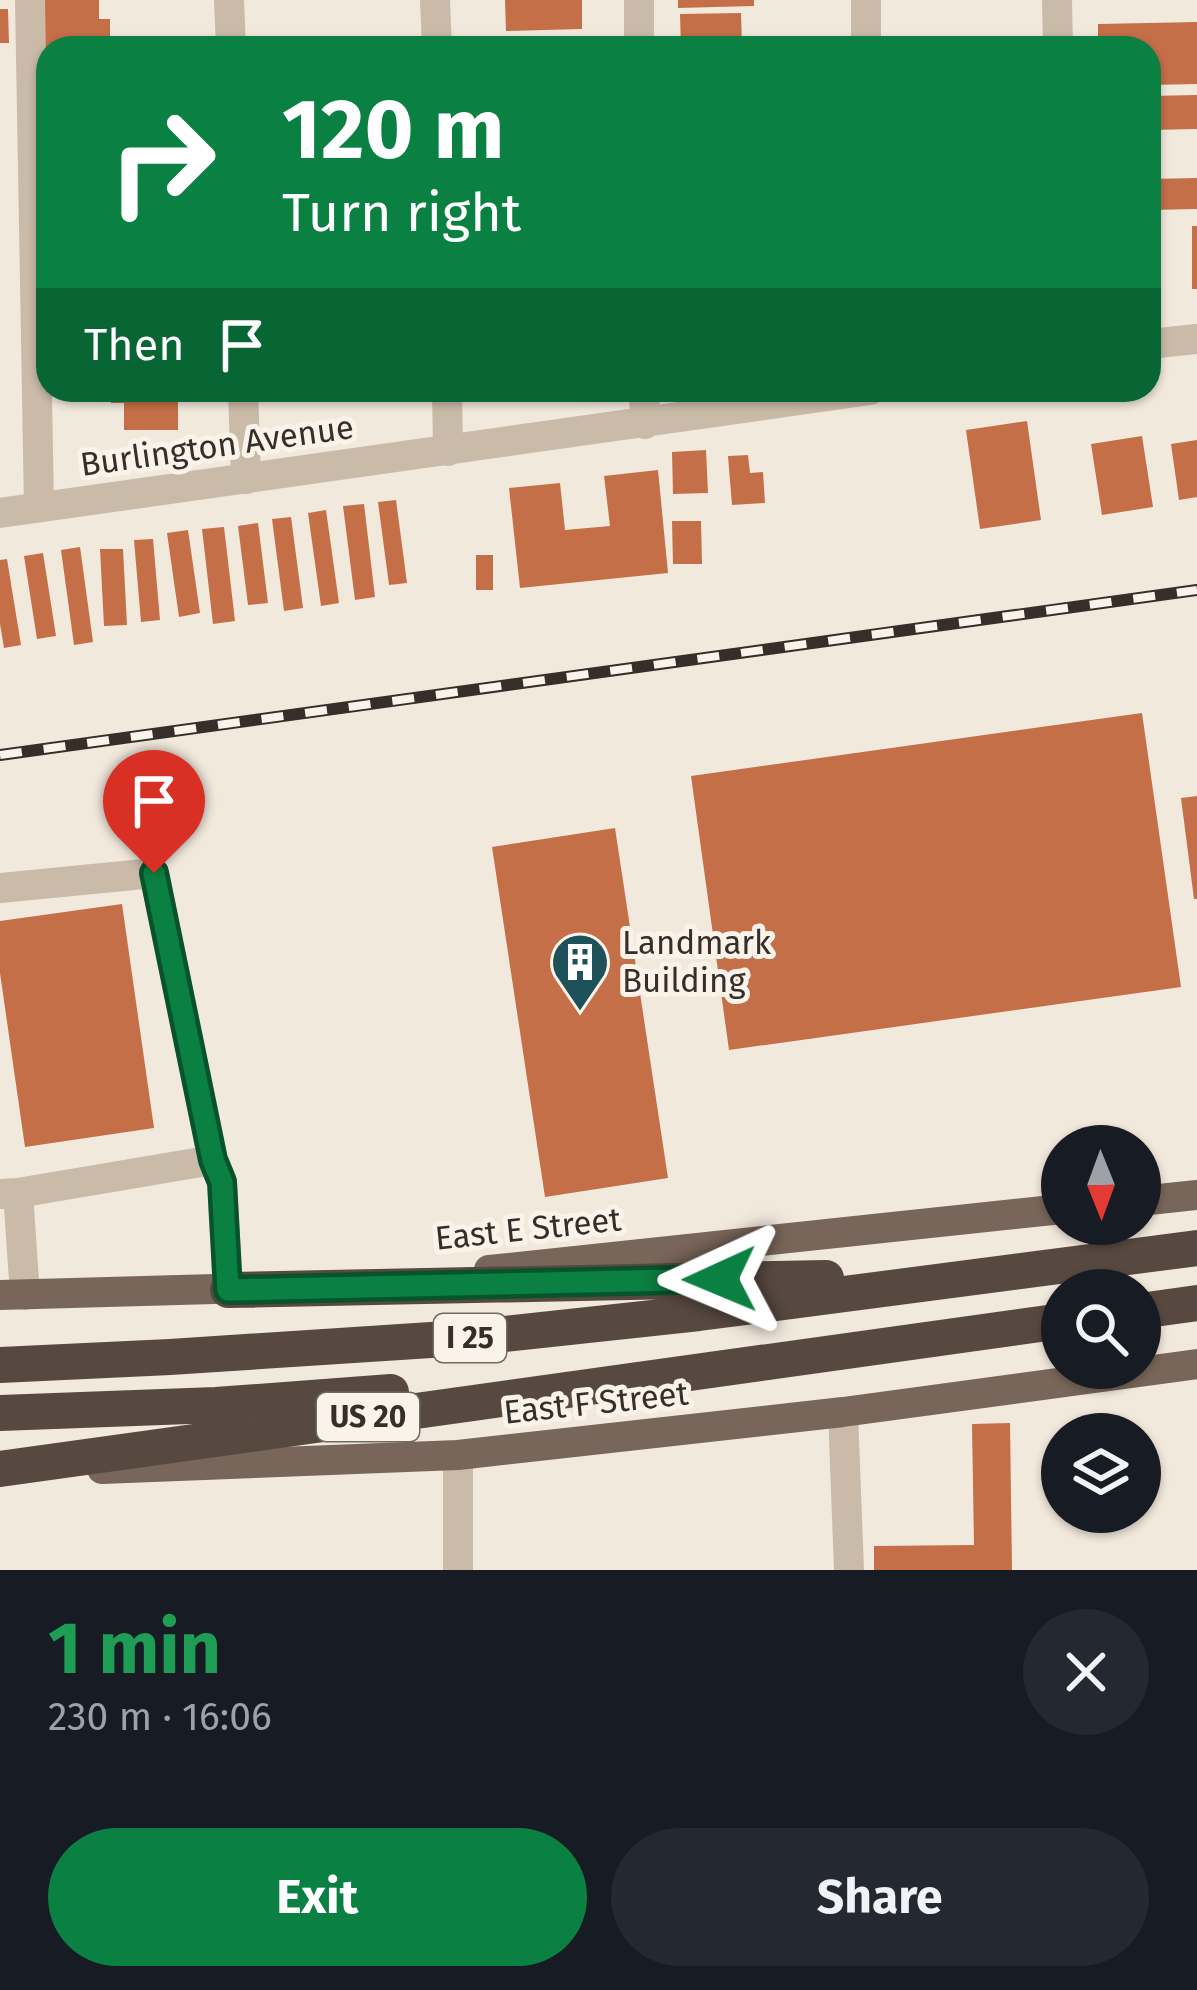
<!DOCTYPE html>
<meta charset="utf-8">
<style>
body{margin:0;font-family:"Fira Sans",sans-serif;background:#242831;color:#f1f3f6;height:100vh;display:flex;flex-direction:column;font-size:45px;white-space:nowrap}
*{box-sizing:border-box;margin:0}
p{font-size:39px;color:#9ea1a6}
.icon{flex:none;width:66px;height:66px;fill:none;stroke:currentColor;stroke-width:2;stroke-linecap:round;stroke-linejoin:round}
.map{position:relative;height:1570px;overflow:hidden}
.details{display:flex;flex-direction:column;background:#171b24;flex:1}
.details>*{flex:none}
.banner{position:absolute;left:36px;top:36px;width:1125px;height:366px;border-radius:36px;box-shadow:0 3px 9px #0004;background:#0b8043;color:#fff;overflow:hidden}
.needle{width:78px;rotate:179deg}
.controls{position:absolute;left:1041px;top:1125px;display:grid;gap:24px}
.controls a{display:grid;place-items:center;width:120px;height:120px;border-radius:50%;background:#171b24;box-shadow:0 3px 9px #0004;font-size:60px}
.pin{position:absolute;display:grid;place-items:center;width:102px;height:102px;color:#fff;margin:-123px -51px;border-radius:50% 50% 50% 0;rotate:-45deg;box-shadow:0 0 12px #0007}
.pin .icon{rotate:45deg}
.me{position:absolute;width:132px;margin:-66px;rotate:269deg;stroke-linejoin:round;filter:drop-shadow(0 0 9px #0008)}
.turn{display:flex;align-items:center;gap:42px;height:252px;padding:0 48px;font-size:54px}
.turn .icon{width:156px;height:156px;stroke-width:2.5}
.turn b{display:block;font-size:84px;line-height:102px}
.then{display:flex;align-items:center;height:114px;padding:0 48px;background:#0003;gap:24px;font-size:45px}
.round{display:grid;place-items:center;flex:none;width:126px;height:126px;border-radius:63px;background:#242831}
.overview{display:flex;align-items:center;justify-content:space-between;height:204px;padding:0 48px}
h1{font-size:72px;font-weight:700;line-height:90px;color:#1e9e55}
.cta{display:flex;gap:24px;margin-top:auto;padding:24px 48px}
.cta a{flex:1;height:138px;border-radius:72px;background:#0b8043;color:#fff;font-size:48px;font-weight:700;line-height:138px;text-align:center}
.cta a+a{background:#242831;color:#f1f3f6}
.map>svg:first-child{display:block}
.building{fill:#c56f48}
.lines{fill:none;stroke-linecap:round;stroke-linejoin:round}
.minor{stroke:#cabaa8;stroke-width:30}
.major{stroke:#79665a;stroke-width:30}
.highway{stroke:#584940;stroke-width:36}
.rail-casing{stroke:#372e29;stroke-width:12}
.rail{stroke:#faf3e9;stroke-width:8;stroke-dasharray:22;stroke-linecap:butt}
.route-casing{stroke:#07532c;stroke-width:30}
.route{stroke:#0b8043;stroke-width:21}
.labels{text-anchor:middle;dominant-baseline:central;stroke-width:10;stroke-linejoin:round;paint-order:stroke}
.shield{fill:#faf3e9;stroke:#726963;stroke-width:3}
.shield-label{font-size:30px;font-weight:bold;fill:#372e29}
.street-label{font-size:33px;fill:#372e29;stroke:#faf3e9}
.poi-label{font-size:33px;fill:#372e29;stroke:#faf3e9;text-anchor:start}
</style>
<div class="map">
<svg width="1197" height="1570" viewBox="0 0 1197 1570">
<rect width="100%" height="100%" fill="#f2e9dd"/>
<path class="building" d="M 36,0 L 99,0 L 99,19 L 110,19 L 110,48 L 48,48 L 48,58 L 37,58 Z
M 505,0 L 582,0 L 582,29 L 506,31 Z
M 678,0 L 754,0 L 754,6 L 678,8 Z
M 0,9 L 8,9 L 9,43 L 0,43 Z
M 741,13 L 742,48 L 681,48 L 680,14 Z
M 1197,22 L 1197,84 L 1149,85 L 1149,48 L 1098,48 L 1098,24 Z
M 1197,95 L 1197,129 L 1149,130 L 1149,96 Z
M 1197,178 L 1197,209 L 1149,210 L 1149,179 Z
M 1192,226 L 1197,226 L 1197,289 L 1192,289 Z
M 111,390 L 178,390 L 178,430 L 124,430 L 124,403 L 111,403 Z
M 1027,421 L 1041,520 L 980,529 L 966,430 Z
M 1142,436 L 1153,507 L 1102,515 L 1091,444 Z
M 1197,440 L 1197,497 L 1179,500 L 1171,444 Z
M 706,450 L 708,493 L 673,494 L 672,452 Z
M 748,455 L 750,473 L 763,472 L 765,503 L 732,505 L 728,456 Z
M 658,470 L 668,573 L 520,588 L 509,488 L 560,483 L 565,530 L 610,526 L 604,476 Z
M 396,500 L 407,583 L 389,585 L 378,502 Z
M 364,504 L 375,597 L 355,600 L 343,506 Z
M 326,510 L 339,603 L 321,606 L 308,513 Z
M 291,517 L 303,608 L 284,611 L 272,519 Z
M 672,521 L 701,521 L 702,564 L 673,564 Z
M 258,523 L 268,603 L 248,605 L 238,526 Z
M 224,527 L 235,621 L 213,624 L 202,529 Z
M 188,530 L 200,613 L 179,617 L 167,533 Z
M 153,539 L 160,620 L 141,622 L 134,540 Z
M 80,547 L 93,642 L 74,645 L 61,550 Z
M 100,549 L 123,549 L 127,625 L 104,626 Z
M 43,553 L 56,636 L 37,639 L 24,556 Z
M 476,555 L 493,555 L 493,590 L 476,590 Z
M 7,559 L 21,645 L 4,648 L 0,624 L 0,560 Z
M 1142,713 L 1181,987 L 729,1050 L 691,776 Z
M 1197,796 L 1197,899 L 1194,899 L 1181,798 Z
M 615,828 L 668,1178 L 545,1197 L 492,847 Z
M 122,904 L 154,1128 L 25,1147 L 0,973 L 0,921 Z
M 1010,1423 L 1012,1570 L 874,1570 L 874,1546 L 974,1545 L 972,1424 Z"/>
<g class="lines">
<path class="minor" d="M 30,0 L 39,507
M 229,0 L 231,48
M 435,0 L 437,48
M 639,0 L 639,48
M 866,0 L 866,48
M 1057,0 L 1058,48
M 1149,344 L 1197,339
M 243,390 L 246,479
M 447,390 L 448,451
M 644,390 L 645,424
M 0,513 L 870,390
M 0,888 L 154,873 L 213,1160 L 222,1182 L 228,1290
M 18,1193 L 213,1160
M 1,1194 L 18,1193 L 25,1295
M 843,1412 L 849,1570
M 458,1455 L 458,1570"/>
<path class="major" d="M 1140,1201 L 1197,1195
M 489,1270 L 1062,1209
M 0,1295 L 250,1288
M 102,1469 L 458,1455 L 843,1412 L 1197,1364"/>
<path class="highway" d="M 228,1290 L 826,1278
M 1140,1311 L 1197,1303
M 0,1365 L 170,1357 L 477,1337 L 699,1313 L 1197,1248
M 0,1413 L 216,1405 L 391,1392
M 0,1469 L 1062,1321"/>
<g class="rail-casing">
<path id="rail" d="M 0,755 L 1197,590"/>
</g>
<use href="#rail" class="rail"/>
</g>
<g class="lines">
<g class="route-casing">
<path id="route" d="M 154,873 L 213,1160 L 222,1182 L 228,1290 L 720,1279"/>
</g>
<use href="#route" class="route"/>
</g>
<defs>
<g id="building-pin" transform="scale(3)"><path d="M0 17L-7.5 6A9.5 9.5 0 1 1 7.5 6Z" fill="#1e5159" stroke="#faf3e9"/><path d="M-4-6H4V6H1V3H-1V6H-4ZM-2.5-4.3h1.7v1.8h-1.7ZM.8-4.3h1.7v1.8H.8ZM-2.5-1h1.7V.8h-1.7ZM.8-1h1.7V.8H.8Z" fill="#fff"/></g>
</defs>
<g fill-rule="evenodd">
<use href="#building-pin" x="580" y="962"/>
</g>
<g class="labels">
<g class="shield">
<rect x="434" y="1314" width="72" height="48" rx="9"/>
<rect x="317" y="1393" width="102" height="48" rx="9"/>
</g>
<g class="shield-label">
<text x="470" y="1338">I 25</text>
<text x="368" y="1417">US 20</text>
</g>
<g class="street-label">
<text transform="translate(217 446) rotate(-8)">Burlington Avenue</text>
<text transform="translate(528 1229) rotate(-6)">East E Street</text>
<text transform="translate(596 1403) rotate(-6)">East F Street</text>
</g>
<g class="poi-label">
<text x="622" y="943">Landmark<tspan x="622" dy="38">Building</tspan></text>
</g>
</g>
</svg>
<div class="controls">
<a><svg class="needle" viewBox="-14 -14 28 28"><path d="M0-13l5 13h-10z" fill="#e53935"/><path d="M0 13l5-13h-10z" fill="#9ea1a6"/></svg></a>
<a><svg class="icon" aria-label="search" viewBox="0 0 24 24"><circle cx="10" cy="10" r="6"/><path d="M15 15l6 6"/></svg></a>
<a><svg class="icon" aria-label="layers" viewBox="0 0 24 24"><path d="M12 4l9 5-9 5-9-5zM3 14l9 5 9-5"/></svg></a>
</div>
<div class="pin" style="left:154px;top:873px;background:#d93025"><svg class="icon" aria-label="arrive" viewBox="0 0 24 24"><path d="M6 21V4h12l-3 4 3 4H6"/></svg></div>
<svg class="me" style="left:720px;top:1279px" viewBox="-20 -20 40 40"><path d="M0-17L14 15 0 8-14 15z" fill="#0b8043" stroke="#fff" stroke-width="4"/></svg>
<div class="banner">
<div class="turn"><svg class="icon" aria-label="right" viewBox="0 0 24 24"><path d="M7 20v-9h11M14 6l5 5-5 5"/></svg><div><b>120 m</b>Turn right</div></div>
<div class="then">Then<svg class="icon" aria-label="arrive" viewBox="0 0 24 24"><path d="M6 21V4h12l-3 4 3 4H6"/></svg></div>
</div>
</div>
<section class="details">
<div class="overview"><div><h1>1 min</h1><p>230 m · 16:06</p></div><a class="round"><svg class="icon" aria-label="close" viewBox="0 0 24 24"><path d="M6 6l12 12M18 6L6 18"/></svg></a></div>
<div class="cta"><a>Exit</a><a>Share</a></div>
</section>
